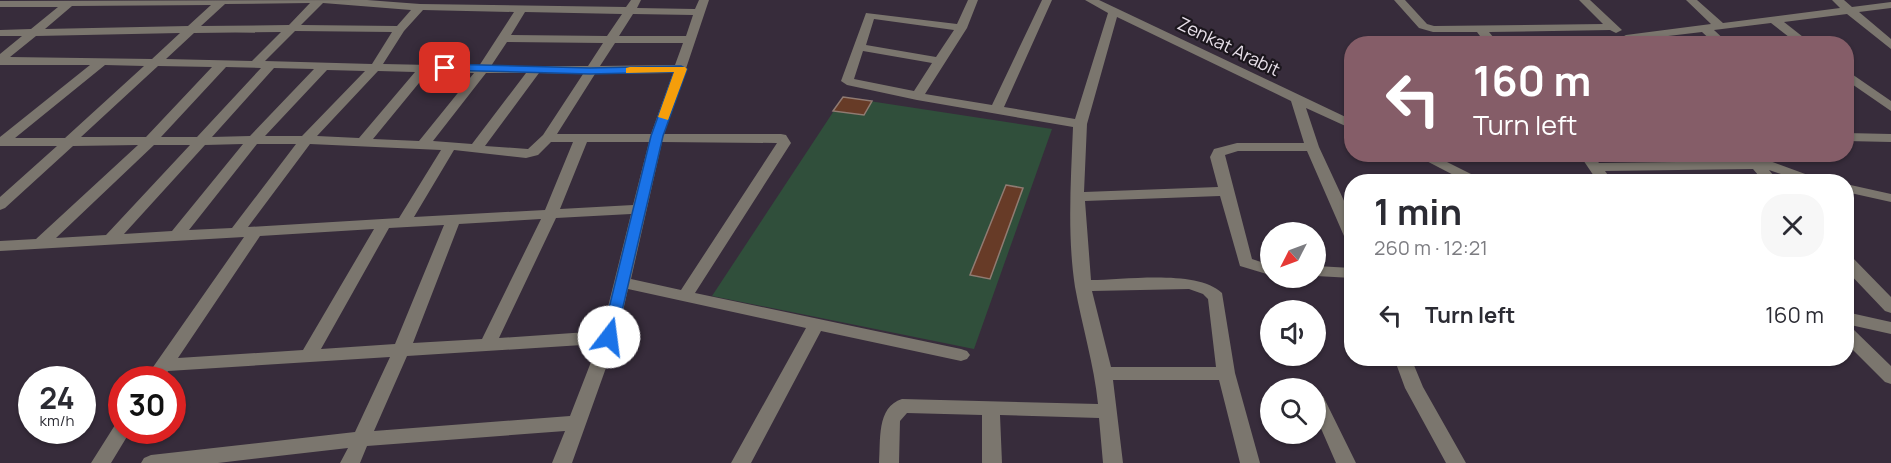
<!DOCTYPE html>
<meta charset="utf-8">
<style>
body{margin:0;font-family:Manrope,sans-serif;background:#f7f7f7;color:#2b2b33;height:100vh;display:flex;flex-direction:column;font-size:22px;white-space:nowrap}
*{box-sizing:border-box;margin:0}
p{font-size:20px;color:#7c7c81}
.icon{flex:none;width:33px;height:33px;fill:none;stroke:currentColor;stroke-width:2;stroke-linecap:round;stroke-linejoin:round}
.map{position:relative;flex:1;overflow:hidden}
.details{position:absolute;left:1344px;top:174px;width:510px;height:192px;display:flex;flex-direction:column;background:#fff;border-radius:24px;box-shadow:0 2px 4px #0004}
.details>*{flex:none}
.banner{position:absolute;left:1344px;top:36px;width:510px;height:126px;border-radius:24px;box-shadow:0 2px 4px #0004;background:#855d68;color:#fff;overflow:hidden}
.needle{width:39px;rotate:228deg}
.tools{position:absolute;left:1260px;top:222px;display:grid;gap:12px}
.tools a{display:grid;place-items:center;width:66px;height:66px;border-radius:50%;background:#fff;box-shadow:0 2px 4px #0004;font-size:30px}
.speed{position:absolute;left:18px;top:366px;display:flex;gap:12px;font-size:30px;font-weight:700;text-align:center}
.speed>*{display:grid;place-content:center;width:78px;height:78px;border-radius:50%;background:#fff;box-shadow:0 2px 4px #0004;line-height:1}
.speed small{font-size:15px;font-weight:400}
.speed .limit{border:9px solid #d22;background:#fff;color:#111}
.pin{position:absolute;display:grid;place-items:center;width:51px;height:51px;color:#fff;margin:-26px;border-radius:12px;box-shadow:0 3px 9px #0006}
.me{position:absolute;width:66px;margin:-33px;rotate:15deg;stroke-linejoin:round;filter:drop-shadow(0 0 4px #0008)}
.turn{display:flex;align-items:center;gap:21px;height:126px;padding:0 30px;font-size:27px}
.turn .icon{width:78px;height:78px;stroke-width:2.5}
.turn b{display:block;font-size:42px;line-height:51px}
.round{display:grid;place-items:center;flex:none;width:63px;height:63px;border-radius:24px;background:#f7f7f7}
.head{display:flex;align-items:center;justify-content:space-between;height:102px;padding:0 30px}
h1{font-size:36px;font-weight:700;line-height:45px}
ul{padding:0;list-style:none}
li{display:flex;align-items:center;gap:18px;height:78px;padding:0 30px}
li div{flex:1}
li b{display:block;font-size:22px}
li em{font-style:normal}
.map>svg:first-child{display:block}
.green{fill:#304f3b}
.building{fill:#673b27;stroke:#907b72;stroke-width:1.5}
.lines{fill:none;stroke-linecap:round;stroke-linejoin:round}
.minor{fill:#7b766e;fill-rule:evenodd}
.route{fill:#1a73e8;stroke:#114b97;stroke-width:1.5}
.slow{fill:#f59e0b}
.labels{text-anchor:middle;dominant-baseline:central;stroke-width:4.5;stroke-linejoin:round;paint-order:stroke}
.street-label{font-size:18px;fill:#e8e0ea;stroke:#1b161d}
</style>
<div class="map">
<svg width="1891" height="463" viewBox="0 0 1891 463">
<rect width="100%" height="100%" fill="#372c3b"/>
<path class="green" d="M 843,97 L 1052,129 L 974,349 L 712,296 Z"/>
<path class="building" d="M 843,97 L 872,101 L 864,115 L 833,111 Z
M 1006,185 L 1023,188 L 990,279 L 970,275 Z"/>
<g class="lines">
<path class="minor" d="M 367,0 L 420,4 L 626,7 L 631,0 L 641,0 L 637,8 L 695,9 L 699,0 L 709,0 L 664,134 L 781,134 L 786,135 L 791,143 L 695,293 L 961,349 L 967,351 L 970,355 L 967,359 L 961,361 L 821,331 L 751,463 L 731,463 L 806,328 L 628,289 L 617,337 L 572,463 L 552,463 L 565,431 L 367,446 L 360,463 L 340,463 L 348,448 L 218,463 L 141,463 L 144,458 L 151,455 L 355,432 L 390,357 L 168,371 L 163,380 L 144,380 L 244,237 L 0,251 L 0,241 L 36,239 L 138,145 L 73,146 L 5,208 L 0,210 L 0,197 L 57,146 L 0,146 L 0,137 L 90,65 L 0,65 L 0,54 L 22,36 L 0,36 L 0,30 L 31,29 L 58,7 L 0,7 L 0,1 ZM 310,3 L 289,25 L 201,26 L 225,4 ZM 323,3 L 411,10 L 397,26 L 301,25 ZM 211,5 L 188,26 L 45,29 L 72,6 ZM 423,10 L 514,12 L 479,66 L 383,64 L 404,31 ZM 525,12 L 622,14 L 607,36 L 511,35 ZM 633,14 L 693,15 L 686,36 L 619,36 ZM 295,31 L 392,32 L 372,64 L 265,61 ZM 281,32 L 252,61 L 166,59 L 194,33 ZM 180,33 L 152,59 L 10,57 L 36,36 ZM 507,42 L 603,43 L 588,66 L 491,66 ZM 615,43 L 683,43 L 675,65 L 600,66 ZM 105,65 L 144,66 L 65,138 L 15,138 ZM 158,66 L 212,67 L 146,137 L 81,137 ZM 226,67 L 261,68 L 197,137 L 161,137 ZM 274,68 L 314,69 L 250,136 L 212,137 ZM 327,70 L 365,71 L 302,136 L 265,136 ZM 378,71 L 415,72 L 359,138 L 317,136 ZM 428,72 L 474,73 L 419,141 L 373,139 ZM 486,73 L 526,73 L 472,144 L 433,141 ZM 539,73 L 583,74 L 543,135 L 528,149 L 485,146 ZM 673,73 L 651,134 L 557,134 L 595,74 ZM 551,142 L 573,142 L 545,210 L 414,217 L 454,150 L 526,158 L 538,155 ZM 587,142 L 649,142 L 633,205 L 560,209 ZM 662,142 L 777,143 L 681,290 L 631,279 ZM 243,144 L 172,231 L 124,234 L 205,145 ZM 257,144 L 296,144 L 232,228 L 189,230 ZM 310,144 L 441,150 L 399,218 L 248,227 ZM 154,145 L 190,145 L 106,235 L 56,238 ZM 631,214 L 602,331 L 499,338 L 556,218 ZM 541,219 L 482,339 L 413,343 L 459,224 ZM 444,225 L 395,344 L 321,349 L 389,228 ZM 374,229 L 303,350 L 178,358 L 260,236 ZM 598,344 L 570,416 L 374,431 L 407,356 Z
M 968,0 L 978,0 L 967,28 L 925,94 L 992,105 L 1042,0 L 1052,0 L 1004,107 L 1075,119 L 1108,13 L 1085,0 L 1099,0 L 1352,120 L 1352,129 L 1306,108 L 1319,147 L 1352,218 L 1352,241 L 1344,236 L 1307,151 L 1238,151 L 1225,155 L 1252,259 L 1270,265 L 1270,275 L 1240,266 L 1220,196 L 1085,201 L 1091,280 C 1124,280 1197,269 1222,293 L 1235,373 L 1260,463 L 1240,463 L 1219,380 L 1113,380 L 1123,463 L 1103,463 L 1099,418 L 1000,415 L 1002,463 L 982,463 L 982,415 L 907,413 L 900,421 L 899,463 L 879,463 C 881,441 876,407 902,399 L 1098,404 C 1094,364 1082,326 1075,287 C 1067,235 1071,179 1073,127 L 917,100 L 847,85 L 841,81 L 866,13 L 957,24 ZM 1117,17 L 1291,101 L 1304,143 L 1237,143 L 1214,149 L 1210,157 L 1218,187 L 1084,192 L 1087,124 ZM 874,19 L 954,30 L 936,57 L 866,45 ZM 863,51 L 932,63 L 914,91 L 854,79 ZM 1189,289 L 1203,294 L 1208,299 L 1216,367 L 1111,367 L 1092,291 Z
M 1394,0 L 1405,0 L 1427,24 L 1434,26 L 1603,24 L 1579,0 L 1590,0 L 1622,30 L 1616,33 L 1610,30 L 1489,32 L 1499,44 L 1486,44 L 1477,32 L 1433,32 L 1419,28 Z
M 1686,0 L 1697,0 L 1723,23 L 1840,8 L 1832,0 L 1844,0 L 1852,7 L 1891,2 L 1891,8 L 1859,12 L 1891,39 L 1891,49 L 1847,14 L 1784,22 L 1812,44 L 1798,44 L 1771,23 L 1714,30 L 1729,44 L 1715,44 L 1702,32 L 1626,41 L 1620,38 L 1626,35 L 1711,24 Z
M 1846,70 L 1891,101 L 1891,111 L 1846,80 Z
M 1846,133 L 1891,134 L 1891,142 L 1846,141 Z
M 1413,154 L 1431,154 L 1487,182 L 1467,182 Z
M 1579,154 L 1592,154 L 1599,163 L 1752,161 L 1746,154 L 1761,154 L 1767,160 L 1827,182 L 1804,182 L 1769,170 L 1779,182 L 1764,182 L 1753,169 L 1605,171 L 1613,182 L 1598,182 Z
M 1846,184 L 1891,194 L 1891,202 L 1846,192 Z
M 1846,255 L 1851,256 L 1891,297 L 1891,313 L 1885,311 L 1846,270 Z
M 1316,266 L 1352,268 L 1352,278 L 1316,276 Z
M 1846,312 L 1891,322 L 1891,334 L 1846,324 Z
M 1846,326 L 1852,328 L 1891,366 L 1891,384 L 1885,382 L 1846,343 Z
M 1394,358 L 1411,358 L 1423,387 L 1466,463 L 1446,463 L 1405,388 Z
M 1316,395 L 1323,396 L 1356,463 L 1336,463 L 1316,417 Z
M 122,423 L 122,430 L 131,430 L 111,463 L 91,463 L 115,425 Z"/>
</g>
<path class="route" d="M 445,64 L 590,68 L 681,66 L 687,69 L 663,136 L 615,341 L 609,342 L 602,337 L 651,136 L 674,72 L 590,74 L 441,70 L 440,68 Z"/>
<path class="slow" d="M 630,67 L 685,67 L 687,69 L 668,120 L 658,117 L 674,72 L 626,73 L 626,68 Z"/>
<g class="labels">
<g class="street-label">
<text transform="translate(1229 46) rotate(26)">Zenkat Arabit</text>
</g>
</g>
</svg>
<div class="tools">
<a><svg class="needle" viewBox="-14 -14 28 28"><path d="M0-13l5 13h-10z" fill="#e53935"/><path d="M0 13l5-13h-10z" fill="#7c7c81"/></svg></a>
<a><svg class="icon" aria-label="sound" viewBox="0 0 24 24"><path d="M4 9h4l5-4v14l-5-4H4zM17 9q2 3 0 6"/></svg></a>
<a><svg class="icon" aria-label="search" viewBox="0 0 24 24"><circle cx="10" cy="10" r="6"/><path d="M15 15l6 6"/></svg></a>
</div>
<div class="speed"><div>24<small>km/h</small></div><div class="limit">30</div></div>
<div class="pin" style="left:445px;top:68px;background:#d93025"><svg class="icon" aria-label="arrive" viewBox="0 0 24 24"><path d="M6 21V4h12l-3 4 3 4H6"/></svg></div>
<svg class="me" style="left:609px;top:337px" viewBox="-20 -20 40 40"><circle r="19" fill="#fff"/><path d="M0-13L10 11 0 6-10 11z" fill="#1a73e8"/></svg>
<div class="banner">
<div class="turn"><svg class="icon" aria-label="left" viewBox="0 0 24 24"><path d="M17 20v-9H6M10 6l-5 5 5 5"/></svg><div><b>160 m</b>Turn left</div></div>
</div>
<section class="details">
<div class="head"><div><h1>1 min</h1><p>260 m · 12:21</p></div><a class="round"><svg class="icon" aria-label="close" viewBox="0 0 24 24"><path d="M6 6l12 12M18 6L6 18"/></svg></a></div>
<ul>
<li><svg class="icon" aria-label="left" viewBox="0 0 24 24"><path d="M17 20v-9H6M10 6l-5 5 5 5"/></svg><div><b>Turn left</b></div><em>160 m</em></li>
</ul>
</section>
</div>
